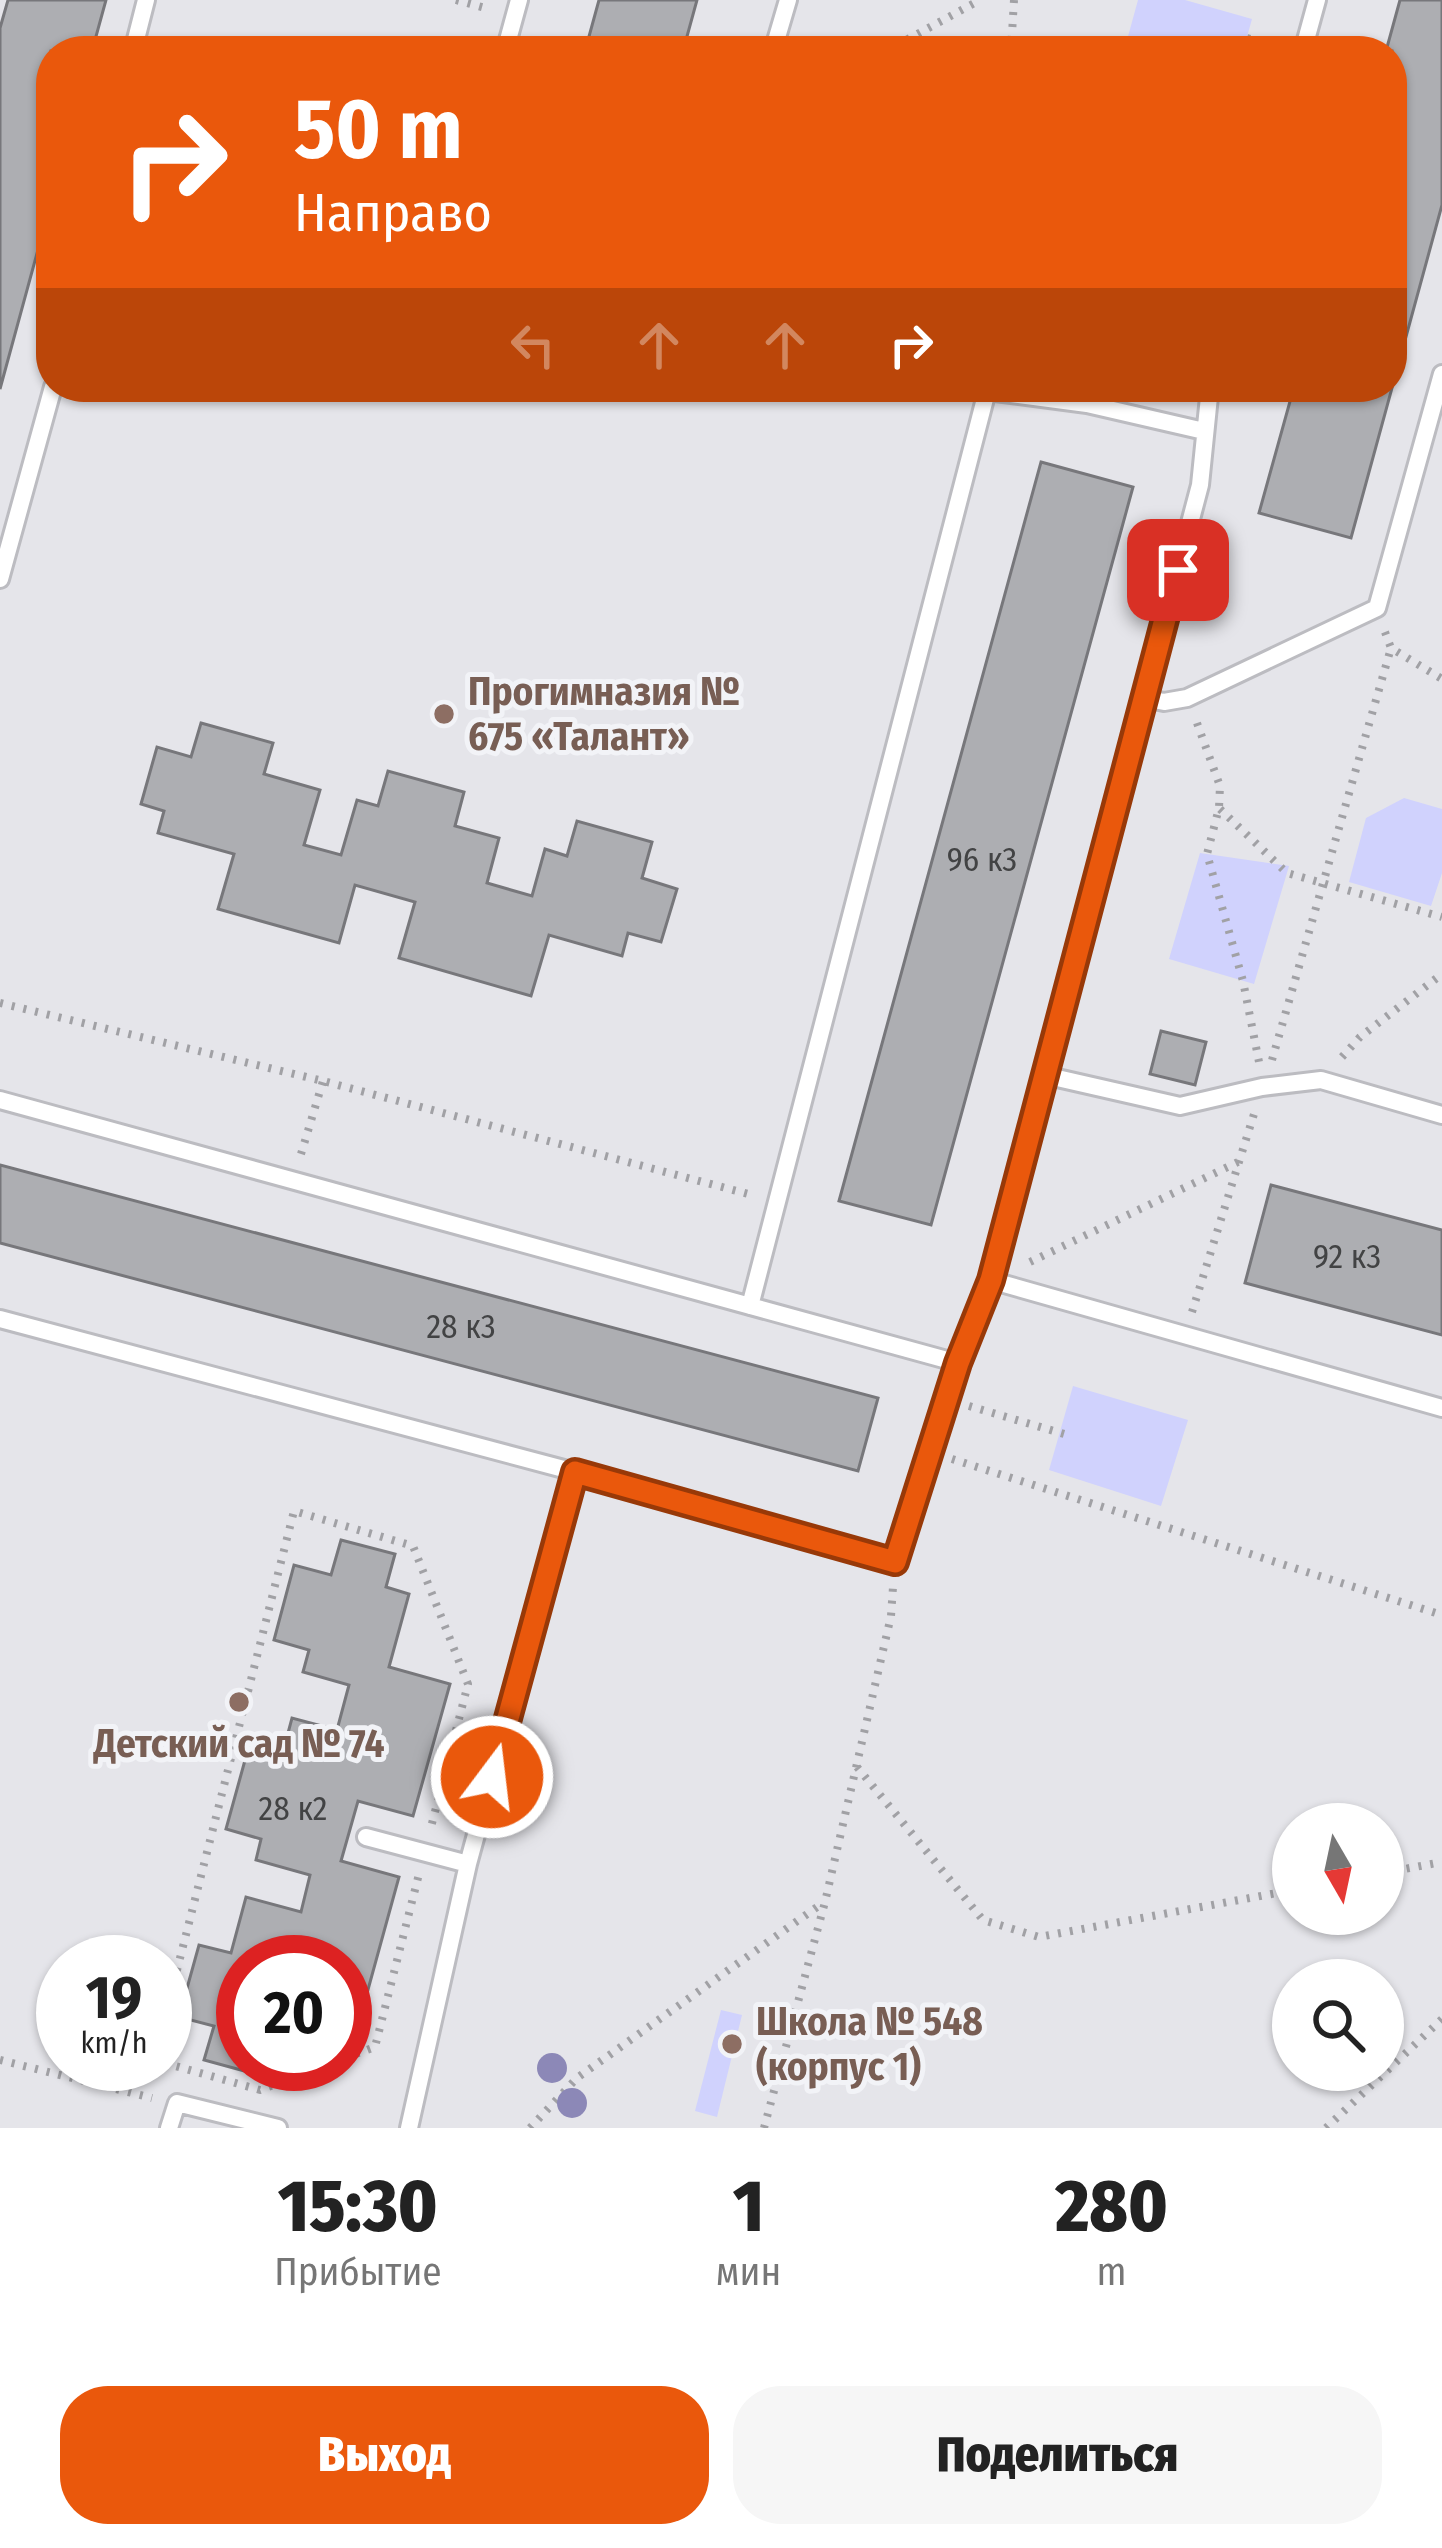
<!DOCTYPE html>
<html lang="ru">
<meta charset="utf-8">
<style>
body{margin:0;font-family:"Fira Sans Condensed",sans-serif;background:#f6f6f6;color:#222;height:100vh;display:flex;flex-direction:column;font-size:45px;white-space:nowrap}
*{box-sizing:border-box;margin:0}
p{font-size:39px;color:#767676}
.icon{flex:none;width:66px;height:66px;fill:none;stroke:currentColor;stroke-width:2;stroke-linecap:round;stroke-linejoin:round}
.map{position:relative;height:2128px;overflow:hidden}
.drawer{display:flex;flex-direction:column;background:#fff;flex:1}
.drawer>*{flex:none}
.guide{position:absolute;left:36px;top:36px;width:1371px;height:366px;border-radius:48px;box-shadow:0 3px 9px #0004;background:#ea580c;color:#fff;overflow:hidden}
.needle{width:78px;rotate:171deg}
.fabs{position:absolute;left:1272px;top:1803px;display:grid;gap:24px}
.fabs a{display:grid;place-items:center;width:132px;height:132px;border-radius:50%;background:#fff;box-shadow:0 3px 9px #0004;font-size:60px}
.speed{position:absolute;left:36px;top:1935px;display:flex;gap:24px;font-size:60px;font-weight:700;text-align:center}
.speed>*{display:grid;place-content:center;width:156px;height:156px;border-radius:50%;background:#fff;box-shadow:0 3px 9px #0004;line-height:1}
.speed small{font-size:30px;font-weight:400}
.speed .limit{border:18px solid #d22;background:#fff;color:#111}
.pin{position:absolute;display:grid;place-items:center;width:102px;height:102px;color:#fff;margin:-51px;border-radius:24px;box-shadow:0 6px 18px #0006}
.me{position:absolute;width:132px;margin:-66px;rotate:15deg;stroke-linejoin:round;filter:drop-shadow(0 0 9px #0008)}
.turn{display:flex;align-items:center;gap:42px;height:252px;padding:0 60px;font-size:54px}
.turn .icon{width:156px;height:156px;stroke-width:2.5}
.turn b{display:block;font-size:84px;line-height:102px}
.lanes{display:flex;align-items:center;height:114px;padding:0 60px;background:#0003;justify-content:center;gap:60px;direction:ltr}
.lanes .off{opacity:.35}
.eta{display:flex;justify-content:space-evenly;align-items:center;height:204px;text-align:center}
.eta b{font-size:72px;font-weight:800;line-height:84px}
.button{display:flex;gap:24px;margin-top:auto;padding:24px 60px}
.button a{flex:1;height:138px;border-radius:48px;background:#ea580c;color:#fff;font-size:48px;font-weight:800;line-height:138px;text-align:center}
.button a+a{background:#f6f6f6;color:#222}
.map>svg:first-child{display:block}
.green{fill:#d0d2fd}
.building{fill:#adaeb2;stroke:#77777b;stroke-width:3}
.lines{fill:none;stroke-linecap:round;stroke-linejoin:round}
.service-casing{stroke:#bcbcc1;stroke-width:22}
.path{stroke:#a1a1a5;stroke-width:8;stroke-dasharray:3 9;stroke-linecap:butt}
.service{stroke:#fff;stroke-width:16}
.tree{fill:#8c88b7}
.route-casing{stroke:#983908;stroke-width:30}
.route{stroke:#ea580c;stroke-width:21}
.education-dot{fill:#8d6e63;stroke:#f2f3f7;stroke-width:4.5}
.labels{text-anchor:middle;dominant-baseline:central;stroke-width:10;stroke-linejoin:round;paint-order:stroke}
.number-label{font-size:33px;fill:#424344}
.education-label{font-size:39px;font-weight:bold;fill:#785e54;stroke:#f2f3f7;text-anchor:start}
</style>
<div class="map">
<svg width="1442" height="2128" viewBox="0 0 1442 2128">
<rect width="100%" height="100%" fill="#e5e5ea"/>
<path class="green" d="M 1138,0 L 1185,0 L 1252,19 L 1243,51 L 1124,51 Z
M 1404,798 L 1442,809 L 1442,873 L 1431,906 L 1349,882 L 1366,818 Z
M 1200,853 L 1289,866 L 1254,984 L 1169,959 Z
M 1073,1386 L 1188,1420 L 1161,1506 L 1049,1470 Z
M 721,2010 L 742,2015 L 717,2117 L 695,2111 Z"/>
<path class="building" d="M 8,0 L 106,0 L 92,51 L 51,51 L 51,202 L 0,389 L 0,28 Z
M 599,0 L 697,0 L 683,51 L 585,51 Z
M 1400,0 L 1442,0 L 1442,205 L 1351,538 L 1259,513 L 1294,387 L 1392,387 L 1392,51 L 1386,51 Z
M 1041,462 L 1133,487 L 931,1225 L 839,1201 Z
M 201,723 L 273,743 L 264,774 L 320,790 L 304,845 L 341,855 L 357,800 L 378,806 L 388,771 L 464,792 L 455,826 L 499,838 L 487,883 L 532,896 L 545,849 L 567,856 L 577,821 L 652,842 L 642,878 L 677,889 L 661,942 L 628,933 L 622,956 L 549,935 L 531,996 L 399,958 L 415,902 L 355,885 L 339,943 L 218,909 L 234,854 L 158,833 L 164,811 L 141,804 L 157,747 L 191,757 Z
M 1161,1031 L 1206,1042 L 1195,1085 L 1150,1074 Z
M 0,1165 L 878,1398 L 858,1471 L 0,1243 Z
M 1271,1185 L 1442,1230 L 1442,1335 L 1245,1283 Z
M 341,1540 L 395,1554 L 386,1587 L 409,1594 L 389,1667 L 450,1684 L 413,1816 L 358,1801 L 341,1861 L 399,1877 L 366,1997 L 345,1991 L 345,1962 L 243,1962 L 243,2064 L 266,2064 L 263,2076 L 204,2060 L 214,2026 L 179,2017 L 199,1945 L 231,1953 L 246,1897 L 301,1912 L 310,1875 L 256,1860 L 261,1839 L 226,1829 L 247,1753 L 280,1763 L 292,1718 L 337,1730 L 349,1685 L 303,1672 L 309,1650 L 274,1640 L 294,1565 L 331,1575 Z"/>
<g class="lines">
<g class="service-casing">
<path id="service" d="M 133,51 L 146,0
M 505,51 L 519,0
M 773,51 L 788,0
M 1303,51 L 1317,0
M 0,579 L 53,387
M 1144,698 L 1164,702 L 1187,698 L 1377,608 L 1442,374
M 1044,1075 L 1180,1106 L 1262,1087 L 1321,1080 L 1442,1115
M 0,1100 L 958,1363
M 990,1280 L 1442,1408
M 750,1306 L 987,391 L 1087,404 L 1204,431
M 0,1319 L 575,1472 L 895,1562 L 958,1363 L 990,1280 L 1200,485 L 1210,387
M 366,1837 L 468,1864
M 169,2128 L 177,2103 L 278,2128
M 409,2128 L 468,1864 L 575,1472"/>
</g>
<path class="path" d="M 456,0 L 489,9
M 1247,38 L 1280,47
M 886,51 L 980,0
M 1011,51 L 1014,0
M 1385,632 L 1391,648 L 1442,679
M 1197,723 L 1220,786 L 1219,808 L 1207,854 L 1243,981 L 1259,1062
M 1220,809 L 1287,873 L 1442,917
M 0,1003 L 323,1081 L 752,1195
M 1342,1057 L 1360,1037 L 1442,974
M 1272,1060 L 1391,648
M 301,1154 L 323,1081
M 1030,1262 L 1238,1162
M 1192,1312 L 1254,1114
M 969,1406 L 1071,1436
M 952,1459 L 1442,1615
M 857,1767 L 983,1920 L 1039,1937 L 1293,1890
M 1383,1873 L 1442,1862
M 165,2017 L 294,1511 L 413,1546 L 468,1684 L 430,1831
M 345,2058 L 375,2047 L 419,1874
M 0,2060 L 152,2098
M 165,2063 L 260,2090 L 330,2064
M 530,2128 L 577,2078 L 824,1902
M 764,2128 L 825,1902 L 891,1616 L 893,1587
M 1326,2128 L 1442,2019"/>
<use href="#service" class="service"/>
</g>
<g class="tree">
<circle cx="552" cy="2068" r="15"/>
<circle cx="572" cy="2103" r="15"/>
</g>
<g class="lines">
<g class="route-casing">
<path id="route" d="M 492,1777 L 575,1472 L 895,1562 L 958,1363 L 991,1280 L 1178,570"/>
</g>
<use href="#route" class="route"/>
</g>
<g class="education-dot">
<circle cx="444" cy="714" r="12"/>
<circle cx="239" cy="1702" r="12"/>
<circle cx="732" cy="2044" r="12"/>
</g>
<g class="labels">
<g class="number-label">
<text x="982" y="860">96 к3</text>
<text x="1347" y="1257">92 к3</text>
<text x="461" y="1327">28 к3</text>
<text x="293" y="1809">28 к2</text>
</g>
<g class="education-label">
<text x="468" y="692">Прогимназия №<tspan x="468" dy="45">675 «Талант»</tspan></text>
<text x="239" y="1744" text-anchor="middle">Детский сад № 74</text>
<text x="756" y="2022">Школа № 548<tspan x="756" dy="45">(корпус 1)</tspan></text>
</g>
</g>
</svg>
<div class="fabs">
<a><svg class="needle" viewBox="-14 -14 28 28"><path d="M0-13l5 13h-10z" fill="#e53935"/><path d="M0 13l5-13h-10z" fill="#767676"/></svg></a>
<a><svg class="icon" aria-label="search" viewBox="0 0 24 24"><circle cx="10" cy="10" r="6"/><path d="M15 15l6 6"/></svg></a>
</div>
<div class="speed"><div>19<small>km/h</small></div><div class="limit">20</div></div>
<div class="pin" style="left:1178px;top:570px;background:#d93025"><svg class="icon" aria-label="arrive" viewBox="0 0 24 24"><path d="M6 21V4h12l-3 4 3 4H6"/></svg></div>
<svg class="me" style="left:492px;top:1777px" viewBox="-20 -20 40 40"><circle r="17" fill="#ea580c" stroke="#fff" stroke-width="3"/><path d="M0-11L8 9 0 5-8 9z" fill="#fff"/></svg>
<div class="guide">
<div class="turn"><svg class="icon" aria-label="right" viewBox="0 0 24 24"><path d="M7 20v-9h11M14 6l5 5-5 5"/></svg><div><b>50 m</b>Направо</div></div>
<div class="lanes"><svg class="icon off" aria-label="left" viewBox="0 0 24 24"><path d="M17 20v-9H6M10 6l-5 5 5 5"/></svg><svg class="icon off" aria-label="ahead" viewBox="0 0 24 24"><path d="M12 20V5M6 11l6-6 6 6"/></svg><svg class="icon off" aria-label="ahead" viewBox="0 0 24 24"><path d="M12 20V5M6 11l6-6 6 6"/></svg><svg class="icon" aria-label="right" viewBox="0 0 24 24"><path d="M7 20v-9h11M14 6l5 5-5 5"/></svg></div>
</div>
</div>
<section class="drawer">
<div class="eta">
<div><b>15:30</b><p>Прибытие</p></div>
<div><b>1</b><p>мин</p></div>
<div><b>280</b><p>m</p></div>
</div>
<div class="button"><a>Выход</a><a>Поделиться</a></div>
</section>
